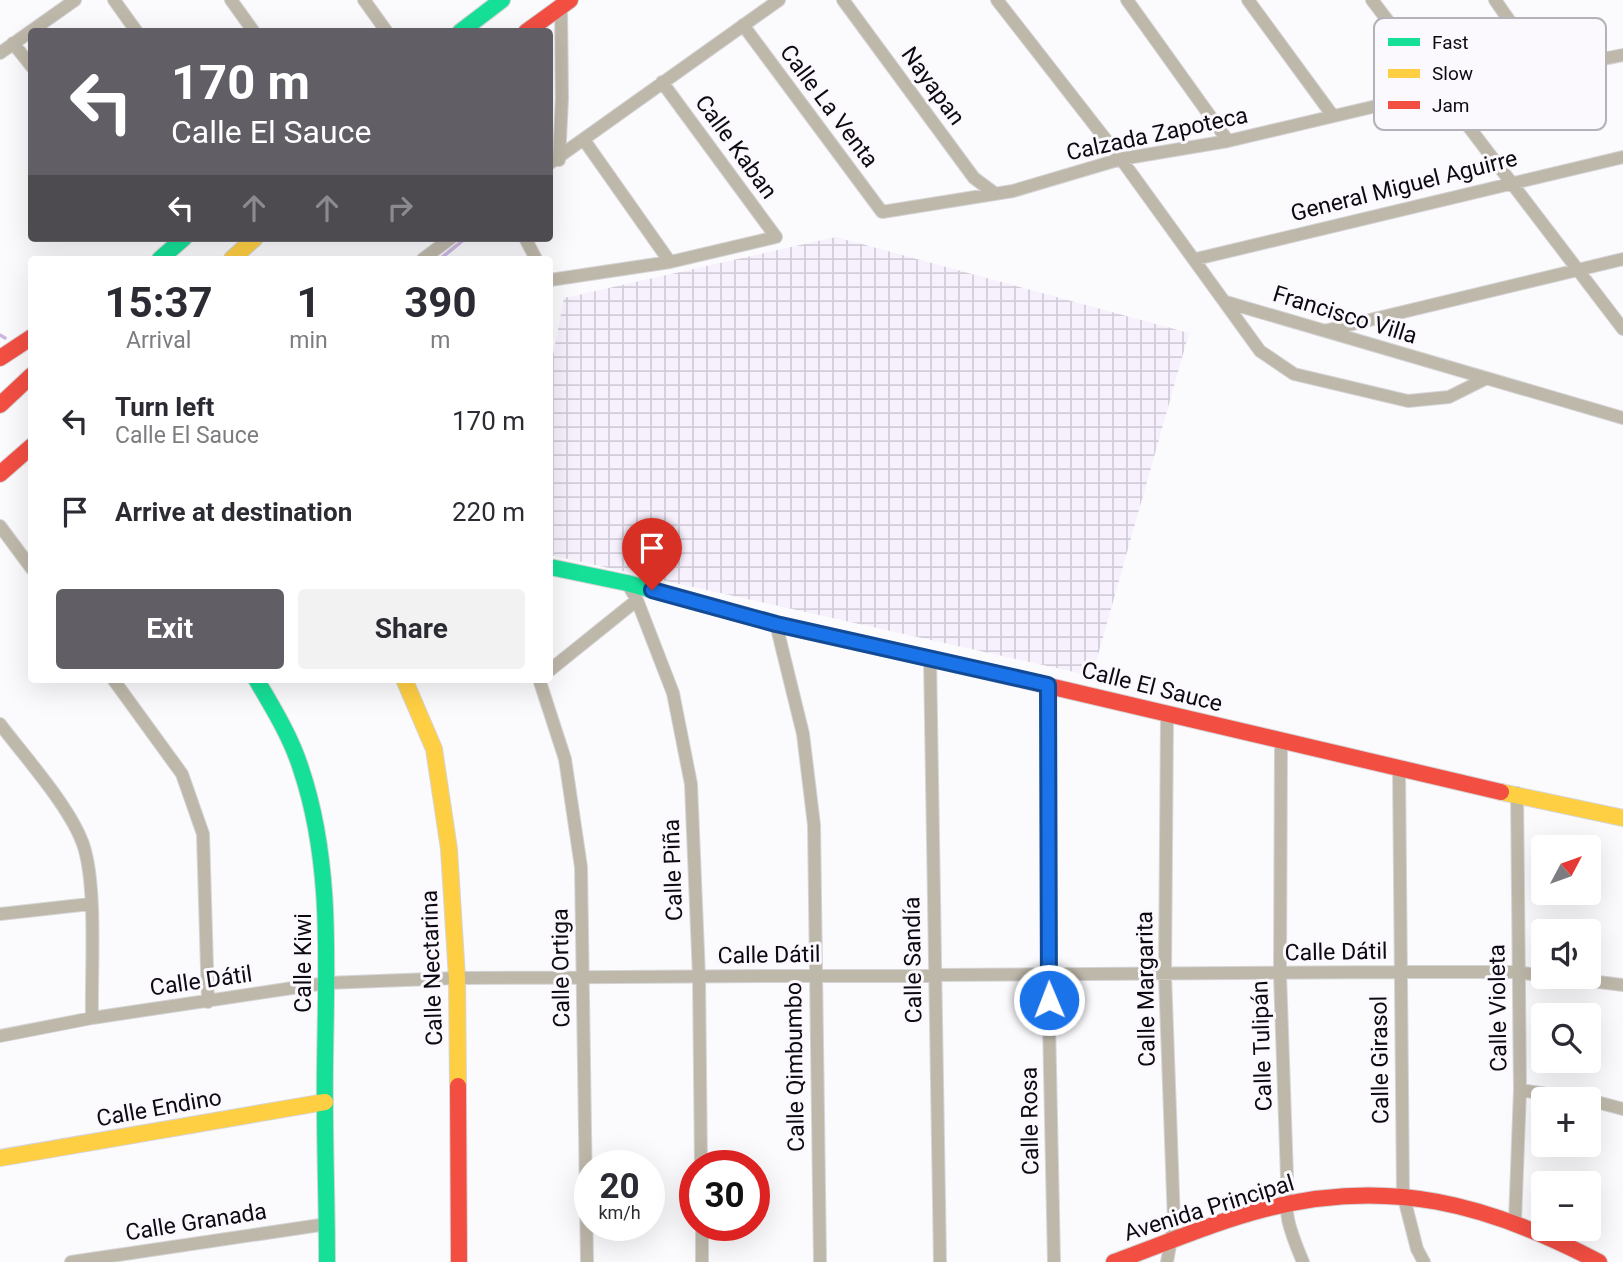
<!DOCTYPE html>
<meta charset="utf-8">
<style>
body{margin:0;font-family:Roboto,sans-serif;background:#f2f2f3;color:#2b2b33;height:100vh;display:flex;flex-direction:column;font-size:26px;white-space:nowrap}
*{box-sizing:border-box;margin:0}
p{font-size:23px;color:#7c7c81}
.icon{flex:none;width:38px;height:38px;fill:none;stroke:currentColor;stroke-width:2;stroke-linecap:round;stroke-linejoin:round}
.map{position:relative;flex:1;overflow:hidden}
.drawer{position:absolute;left:28px;top:256px;width:525px;height:427px;display:flex;flex-direction:column;background:#fff;border-radius:7px;box-shadow:0 7px 28px #0002}
.drawer>*{flex:none}
.guide{position:absolute;left:28px;top:28px;width:525px;height:214px;border-radius:7px;box-shadow:0 7px 28px #0002;background:#615e65;color:#fff;overflow:hidden}
.needle{width:46px;rotate:49deg}
.controls{position:absolute;left:1531px;top:835px;display:grid;gap:14px}
.controls a{display:grid;place-items:center;width:70px;height:70px;border-radius:7px;background:#fff;box-shadow:0 7px 28px #0002;font-size:35px}
.speed{position:absolute;left:574px;top:1150px;display:flex;gap:14px;font-size:35px;font-weight:700;text-align:center}
.speed>*{display:grid;place-content:center;width:91px;height:91px;border-radius:50%;background:#fff;box-shadow:0 7px 28px #0002;line-height:1}
.speed small{font-size:18px;font-weight:400}
.speed .limit{border:10px solid #d22;background:#fff;color:#111}
.pin{position:absolute;display:grid;place-items:center;width:60px;height:60px;color:#fff;margin:-72px -30px;border-radius:50% 50% 50% 0;rotate:-45deg;box-shadow:0 0 7px #0007}
.pin .icon{rotate:45deg}
.me{position:absolute;width:77px;margin:-38px;rotate:359deg;stroke-linejoin:round;filter:drop-shadow(0 0 5px #0008)}
.turn{display:flex;align-items:center;gap:24px;height:147px;padding:0 28px;font-size:32px}
.turn .icon{width:91px;height:91px;stroke-width:2.5}
.turn b{display:block;font-size:49px;line-height:60px}
.lanes{display:flex;align-items:center;height:66px;padding:0 28px;background:#0003;justify-content:center;gap:35px;direction:ltr}
.lanes .off{opacity:.35}
.eta{display:flex;justify-content:space-evenly;align-items:center;height:119px;text-align:center}
.eta b{font-size:42px;font-weight:700;line-height:49px}
.action{display:flex;gap:14px;margin-top:auto;padding:14px 28px}
.action a{flex:1;height:80px;border-radius:7px;background:#615e65;color:#fff;font-size:28px;font-weight:700;line-height:80px;text-align:center}
.action a+a{background:#f2f2f3;color:#2b2b33}
ul{padding:0;list-style:none}
li{display:flex;align-items:center;gap:21px;height:91px;padding:0 28px}
li div{flex:1}
li b{display:block;font-size:26px}
li em{font-style:normal}
.map>svg:first-child{display:block}
.industrial{fill:url(#industrial-grid)}
.lines{fill:none;stroke-linecap:round;stroke-linejoin:round}
.stream{stroke:#cdb7e2;stroke-width:3.5}
.street-casing{stroke:#d5d4d7;stroke-width:14}
.fast-casing{stroke:#d5d4d7;stroke-width:18}
.slow-casing{stroke:#d5d4d7;stroke-width:18}
.jam-casing{stroke:#d5d4d7;stroke-width:18}
.street{stroke:#beb8aa;stroke-width:12}
.fast{stroke:#16e098;stroke-width:16}
.slow{stroke:#ffcf43;stroke-width:16}
.jam{stroke:#f24e42;stroke-width:16}
.route-casing{stroke:#114b97;stroke-width:18}
.route{stroke:#1a73e8;stroke-width:12}
.labels{text-anchor:middle;dominant-baseline:central;stroke-width:6;stroke-linejoin:round;paint-order:stroke}
.street-label{font-size:23px;fill:#0e0a13;stroke:#fbf9fe}
.key{fill:#fbf9fe;stroke:#b4b1b8;stroke-width:2}
.key-label{font-size:19px;fill:#0e0a13}
</style>
<div class="map">
<svg width="1623" height="1262" viewBox="0 0 1623 1262">
<defs>
<pattern id="industrial-grid" width="8" height="8" patternUnits="userSpaceOnUse" patternTransform="scale(1.75)"><rect width="8" height="8" fill="#f7f1fe"/><path d="M0 4h8M4 0v8" fill="none" stroke="#d3cdd9"/></pattern>
</defs>
<rect width="100%" height="100%" fill="#fbfafd"/>
<path class="industrial" d="M 836,237 L 1189,333 L 1092,676 L 550,555 L 550,371 L 564,298 Z"/>
<g class="lines">
<path class="stream" d="M 440,259 L 466,238
M 0,335 L 5,338"/>
<g class="street-casing">
<path id="street" d="M 114,0 L 137,32
M 231,0 L 254,32
M 364,0 L 387,32
M 843,0 L 974,178 L 993,192
M 997,0 L 1121,159 L 1260,351 L 1294,374 L 1408,401 L 1449,397 L 1485,379
M 1127,0 L 1228,141
M 1248,0 L 1333,116
M 1372,0 L 1623,329
M 1495,0 L 1545,72
M 743,25 L 882,212 L 1013,191 L 1121,159 L 1228,141 L 1440,91 L 1623,55
M 13,43 L 32,67
M 0,53 L 75,0
M 584,140 L 670,262
M 559,160 L 562,98 L 561,7
M 550,163 L 779,0
M 525,238 L 536,259
M 423,259 L 451,238
M 1196,259 L 1623,157
M 550,280 L 670,262 L 776,237 L 662,82
M 1226,302 L 1623,418
M 1328,330 L 1623,259
M 0,526 L 32,569
M 627,583 L 637,600 L 673,693 L 691,784 L 699,977 L 701,1166
M 776,624 L 803,734 L 814,825 L 820,1262
M 930,658 L 940,1262
M 550,670 L 637,600
M 113,679 L 182,774 L 203,834 L 208,1002
M 539,679 L 565,759 L 581,867 L 587,1262
M 1048,685 L 1048,974 L 1054,1262
M 1167,716 L 1165,975 L 1174,1222 L 1167,1262
M 0,724 C 25,757 72,809 84,847 C 97,890 91,971 92,1018
M 1281,742 L 1280,974 L 1287,1177 C 1283,1212 1289,1229 1303,1262
M 1399,770 L 1403,1194 L 1417,1249 L 1424,1262
M 0,914 L 90,904
M 1551,976 L 1623,985
M 0,1036 L 92,1018 L 326,983 L 457,978 L 1400,972 L 1517,972 L 1544,976
M 1520,1090 L 1580,1099
M 1589,1100 L 1623,1109
M 1515,1221 L 1520,1090 L 1517,793
M 702,1225 L 702,1262
M 71,1262 L 327,1224"/>
</g>
<g class="fast-casing">
<path id="fast" d="M 460,32 L 502,0
M 160,259 L 184,238
M 550,567 L 627,583 L 776,624 L 985,671
M 256,679 C 273,708 291,737 301,769 C 333,864 326,966 325,1065 C 324,1131 327,1196 327,1262"/>
</g>
<g class="slow-casing">
<path id="slow" d="M 232,259 L 255,238
M 404,679 L 434,749 L 449,849 L 457,978 L 458,1086
M 1501,792 L 1623,818
M 0,1158 L 325,1102"/>
</g>
<g class="jam-casing">
<path id="jam" d="M 526,32 L 570,0
M 0,358 L 32,337
M 0,405 L 32,375
M 0,474 L 32,446
M 985,671 L 1501,792
M 458,1086 L 459,1262
M 1114,1262 C 1164,1244 1214,1222 1265,1209 C 1389,1177 1489,1204 1599,1262"/>
</g>
<use href="#street" class="street"/>
<use href="#fast" class="fast"/>
<use href="#slow" class="slow"/>
<use href="#jam" class="jam"/>
</g>
<g class="lines">
<g class="route-casing">
<path id="route" d="M 652,590 L 776,624 L 1048,685 L 1049,1000"/>
</g>
<use href="#route" class="route"/>
</g>
<g class="labels">
<g class="street-label">
<text transform="translate(933 86) rotate(54)">Nayapan</text>
<text transform="translate(829 106) rotate(53)">Calle La Venta</text>
<text transform="translate(1157 134) rotate(-12)">Calzada Zapoteca</text>
<text transform="translate(736 147) rotate(54)">Calle Kaban</text>
<text transform="translate(1404 186) rotate(-14)">General Miguel Aguirre</text>
<text transform="translate(1345 315) rotate(17)">Francisco Villa</text>
<text transform="translate(1152 687) rotate(14)">Calle El Sauce</text>
<text transform="translate(673 870) rotate(-92)">Calle Piña</text>
<text transform="translate(1336 952) rotate(-1)">Calle Dátil</text>
<text transform="translate(769 955) rotate(-1)">Calle Dátil</text>
<text transform="translate(913 960) rotate(-91)">Calle Sandía</text>
<text transform="translate(303 963) rotate(-90)">Calle Kiwi</text>
<text transform="translate(432 968) rotate(-92)">Calle Nectarina</text>
<text transform="translate(561 968) rotate(-91)">Calle Ortiga</text>
<text transform="translate(201 981) rotate(-8)">Calle Dátil</text>
<text transform="translate(1146 989) rotate(-91)">Calle Margarita</text>
<text transform="translate(1498 1008) rotate(-91)">Calle Violeta</text>
<text transform="translate(1262 1046) rotate(-92)">Calle Tulipán</text>
<text transform="translate(1380 1060) rotate(-91)">Calle Girasol</text>
<text transform="translate(795 1067) rotate(-91)">Calle Qimbumbo</text>
<text transform="translate(159 1108) rotate(-10)">Calle Endino</text>
<text transform="translate(1030 1121) rotate(-91)">Calle Rosa</text>
<text transform="translate(1209 1208) rotate(-17)">Avenida Principal</text>
<text transform="translate(196 1222) rotate(-9)">Calle Granada</text>
</g>
</g>
<rect x="1374" y="18" width="232" height="112" rx="10" class="key"/>
<rect x="1388" y="38" width="32" height="8" fill="#16e098"/>
<rect x="1388" y="69" width="32" height="9" fill="#ffcf43"/>
<rect x="1388" y="101" width="32" height="8" fill="#f24e42"/>
<g class="key-label">
<text x="1432" y="49">Fast</text>
<text x="1432" y="80">Slow</text>
<text x="1432" y="112">Jam</text>
</g>
</svg>
<div class="controls">
<a><svg class="needle" viewBox="-14 -14 28 28"><path d="M0-13l5 13h-10z" fill="#e53935"/><path d="M0 13l5-13h-10z" fill="#7c7c81"/></svg></a>
<a><svg class="icon" aria-label="sound" viewBox="0 0 24 24"><path d="M4 9h4l5-4v14l-5-4H4zM17 9q2 3 0 6"/></svg></a>
<a><svg class="icon" aria-label="search" viewBox="0 0 24 24"><circle cx="10" cy="10" r="6"/><path d="M15 15l6 6"/></svg></a>
<a>+</a>
<a>−</a>
</div>
<div class="speed"><div>20<small>km/h</small></div><div class="limit">30</div></div>
<div class="pin" style="left:652px;top:590px;background:#d93025"><svg class="icon" aria-label="arrive" viewBox="0 0 24 24"><path d="M6 21V4h12l-3 4 3 4H6"/></svg></div>
<svg class="me" style="left:1049px;top:1000px" viewBox="-20 -20 40 40"><circle r="17" fill="#1a73e8" stroke="#fff" stroke-width="3"/><path d="M0-11L8 9 0 5-8 9z" fill="#fff"/></svg>
<div class="guide">
<div class="turn"><svg class="icon" aria-label="left" viewBox="0 0 24 24"><path d="M17 20v-9H6M10 6l-5 5 5 5"/></svg><div><b>170 m</b>Calle El Sauce</div></div>
<div class="lanes"><svg class="icon" aria-label="left" viewBox="0 0 24 24"><path d="M17 20v-9H6M10 6l-5 5 5 5"/></svg><svg class="icon off" aria-label="ahead" viewBox="0 0 24 24"><path d="M12 20V5M6 11l6-6 6 6"/></svg><svg class="icon off" aria-label="ahead" viewBox="0 0 24 24"><path d="M12 20V5M6 11l6-6 6 6"/></svg><svg class="icon off" aria-label="right" viewBox="0 0 24 24"><path d="M7 20v-9h11M14 6l5 5-5 5"/></svg></div>
</div>
<section class="drawer">
<div class="eta">
<div><b>15:37</b><p>Arrival</p></div>
<div><b>1</b><p>min</p></div>
<div><b>390</b><p>m</p></div>
</div>
<ul>
<li><svg class="icon" aria-label="left" viewBox="0 0 24 24"><path d="M17 20v-9H6M10 6l-5 5 5 5"/></svg><div><b>Turn left</b><p>Calle El Sauce</p></div><em>170 m</em></li>
<li><svg class="icon" aria-label="arrive" viewBox="0 0 24 24"><path d="M6 21V4h12l-3 4 3 4H6"/></svg><div><b>Arrive at destination</b></div><em>220 m</em></li>
</ul>
<div class="action"><a>Exit</a><a>Share</a></div>
</section>
</div>
